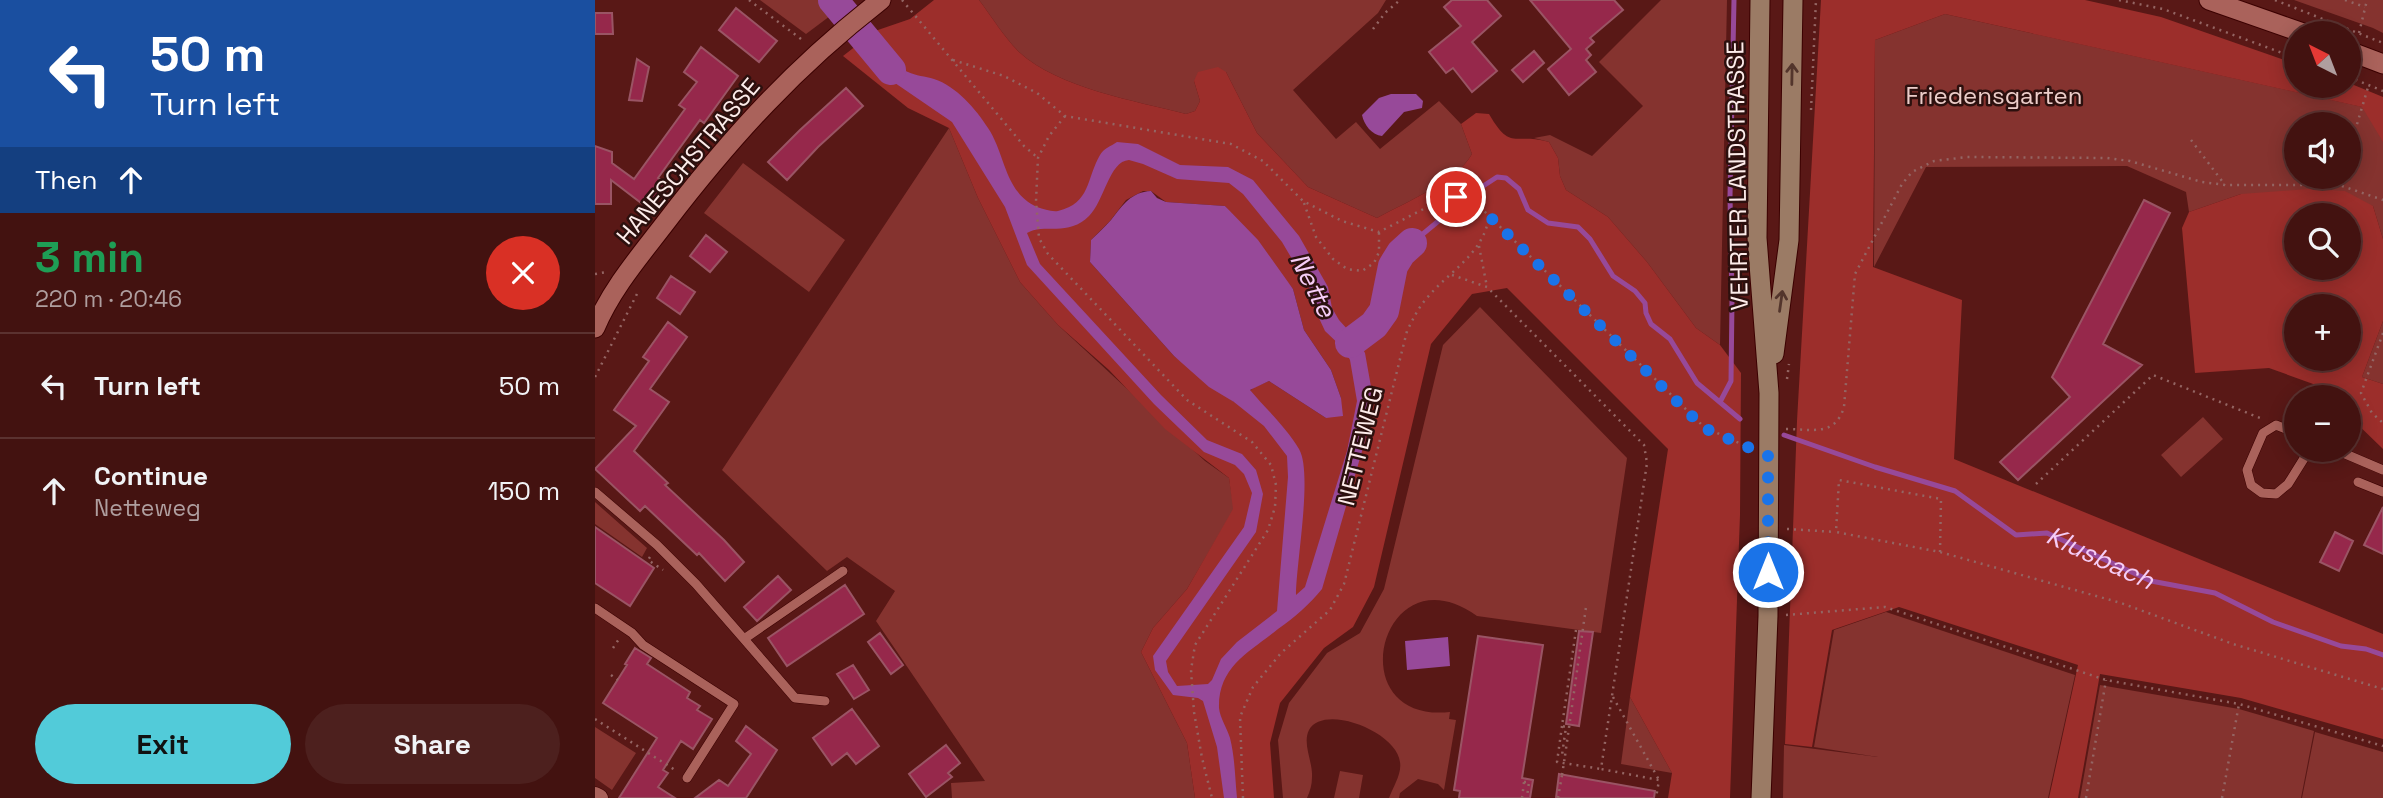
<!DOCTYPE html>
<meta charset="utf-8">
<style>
body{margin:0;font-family:"Space Grotesk",sans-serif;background:#4d201e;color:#f1f3f6;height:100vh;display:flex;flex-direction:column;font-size:26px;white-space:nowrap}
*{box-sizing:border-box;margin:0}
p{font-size:23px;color:#af9e9f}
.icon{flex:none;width:38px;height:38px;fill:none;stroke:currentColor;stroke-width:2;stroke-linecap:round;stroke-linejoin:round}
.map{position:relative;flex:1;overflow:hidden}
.side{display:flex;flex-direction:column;background:#431210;width:595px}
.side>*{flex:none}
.banner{background:#1a4fa0;color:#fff;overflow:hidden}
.needle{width:46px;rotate:318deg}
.controls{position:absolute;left:1689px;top:21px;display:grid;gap:14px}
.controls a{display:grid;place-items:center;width:77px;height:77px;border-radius:50%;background:#431210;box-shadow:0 4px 18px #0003,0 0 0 2px #5b3230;font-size:35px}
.pin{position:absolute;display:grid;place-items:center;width:60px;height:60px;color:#fff;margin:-30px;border:4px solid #fff;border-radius:50%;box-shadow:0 2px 7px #0007}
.me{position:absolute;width:77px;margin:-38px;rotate:0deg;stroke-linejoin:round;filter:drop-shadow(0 0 5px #0008)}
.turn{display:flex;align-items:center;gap:24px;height:147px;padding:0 35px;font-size:32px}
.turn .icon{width:91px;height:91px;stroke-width:2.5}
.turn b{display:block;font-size:49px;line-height:60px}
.then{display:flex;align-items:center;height:66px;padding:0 35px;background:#0003;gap:14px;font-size:26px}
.round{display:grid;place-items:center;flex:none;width:74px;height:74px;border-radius:37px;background:#4d201e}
.summary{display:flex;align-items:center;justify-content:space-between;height:119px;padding:0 35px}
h1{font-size:42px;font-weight:700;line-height:52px;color:#1e9e55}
.primary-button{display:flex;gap:14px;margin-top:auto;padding:14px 35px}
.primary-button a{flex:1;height:80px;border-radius:42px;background:#52cbd9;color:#111;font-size:28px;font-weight:700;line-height:80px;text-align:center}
.primary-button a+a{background:#4d201e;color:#f1f3f6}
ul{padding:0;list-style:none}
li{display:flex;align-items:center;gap:21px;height:105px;padding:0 35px;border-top:2px solid #5b3230}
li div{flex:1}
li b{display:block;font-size:26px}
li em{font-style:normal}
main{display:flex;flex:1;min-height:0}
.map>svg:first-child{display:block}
.green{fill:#85332f;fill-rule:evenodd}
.forest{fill:#9c2e2b;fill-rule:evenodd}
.water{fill:#974999;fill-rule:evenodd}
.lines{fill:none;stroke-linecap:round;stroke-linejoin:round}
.stream{stroke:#974999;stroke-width:5}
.river{stroke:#974999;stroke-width:30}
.building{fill:#96284b;stroke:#9a5464;stroke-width:2}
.service-casing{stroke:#3b0001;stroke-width:10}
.minor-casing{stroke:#3b0001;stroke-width:19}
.tertiary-casing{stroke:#3b0001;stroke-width:21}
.secondary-casing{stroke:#3b0001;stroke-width:21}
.path{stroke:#946563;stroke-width:2.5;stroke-dasharray:2 5;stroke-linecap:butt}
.service{stroke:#aa625b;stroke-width:9}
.minor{stroke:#aa625b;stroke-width:18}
.tertiary{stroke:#aa625b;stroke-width:19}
.secondary{stroke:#9b7b65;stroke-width:19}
.path-bridge{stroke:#946563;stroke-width:2.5;stroke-dasharray:2 5;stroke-linecap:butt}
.oneway{stroke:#53352c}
.route{stroke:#1a73e8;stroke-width:12;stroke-dasharray:0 21.6}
.labels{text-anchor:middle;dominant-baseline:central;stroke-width:5;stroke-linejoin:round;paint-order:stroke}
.park-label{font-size:24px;fill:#eccdc9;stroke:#2c100e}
.street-label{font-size:24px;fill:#fdecea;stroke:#2c100e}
.water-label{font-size:26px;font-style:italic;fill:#f6cdf6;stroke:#2c100e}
</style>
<main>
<section class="side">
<div class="banner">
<div class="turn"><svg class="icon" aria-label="left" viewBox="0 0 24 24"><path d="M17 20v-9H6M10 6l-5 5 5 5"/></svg><div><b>50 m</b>Turn left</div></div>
<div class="then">Then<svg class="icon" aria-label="ahead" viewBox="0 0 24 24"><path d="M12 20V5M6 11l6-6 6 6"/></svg></div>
</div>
<div class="summary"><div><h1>3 min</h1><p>220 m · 20:46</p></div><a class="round" style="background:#d93025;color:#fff"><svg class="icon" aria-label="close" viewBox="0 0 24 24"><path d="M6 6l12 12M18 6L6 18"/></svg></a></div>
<ul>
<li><svg class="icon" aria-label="left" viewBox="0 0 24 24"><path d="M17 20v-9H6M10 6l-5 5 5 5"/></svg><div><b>Turn left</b></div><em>50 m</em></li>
<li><svg class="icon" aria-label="ahead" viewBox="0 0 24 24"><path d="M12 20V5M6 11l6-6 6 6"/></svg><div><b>Continue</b><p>Netteweg</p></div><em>150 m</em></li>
</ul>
<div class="primary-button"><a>Exit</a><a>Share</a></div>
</section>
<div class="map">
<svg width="1788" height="798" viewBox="0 0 1788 798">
<rect width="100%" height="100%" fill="#591816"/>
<path class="green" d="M 165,0 L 229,0 L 239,13 L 211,34 Z
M 384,0 L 791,0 L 783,13 L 698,90 L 741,139 L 761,122 L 785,149 L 844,101 L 866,124 L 877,154 C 861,182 811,202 782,218 L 713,187 L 662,133 L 631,72 L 599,81 L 605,101 L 600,111 L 591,114 C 541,101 463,88 424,52 C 409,37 397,17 384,0 Z
M 1066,0 L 1132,0 L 1125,345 L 1101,328 L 1052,262 L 1013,217 L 971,190 L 965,176 L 963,158 L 954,142 L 939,138 L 955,135 L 997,156 L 1048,106 L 1004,62 Z
M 1699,0 L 1788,0 L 1788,33 L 1778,28 Z
M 1350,14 L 1768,107 L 1788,141 L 1788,239 L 1778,206 L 1646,194 L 1594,212 L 1591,192 L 1532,166 L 1331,167 L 1279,267 L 1280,40 ZM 1701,124 L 1754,124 L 1754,177 L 1701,177 Z
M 354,128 L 383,198 L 425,282 L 463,325 L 610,461 L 634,478 L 639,509 L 592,589 L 558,628 L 546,652 L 592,743 L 600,798 L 357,798 L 356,783 L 390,781 L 281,621 L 300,591 L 252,557 L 232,571 L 127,470 Z
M 148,163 L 250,240 L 214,292 L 109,213 Z
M 885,307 L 1032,458 L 1006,633 L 882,616 C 786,547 742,724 855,712 L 854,719 L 861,720 L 849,790 L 843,784 L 823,779 L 805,793 L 804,798 L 794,798 C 798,787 807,774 805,762 C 802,732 729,703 714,730 C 707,744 718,762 717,777 C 717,785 715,791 712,798 L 688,798 L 683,740 L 694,703 L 732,653 L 765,633 L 789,589 L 848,345 Z
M 1788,321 L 1788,384 L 1767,377 Z
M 1608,417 L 1628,439 L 1586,477 L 1566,455 Z
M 0,502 L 52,548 L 47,557 L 0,524 Z
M 1291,612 L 1480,675 L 1453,798 L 1188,798 L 1189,745 L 1283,757 L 1219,747 L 1239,630 Z
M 1505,685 L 1644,709 L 1719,731 L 1706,798 L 1485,798 Z
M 1035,697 L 1077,773 L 1026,764 Z
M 0,727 L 41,753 L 17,790 L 0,778 Z
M 1720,732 L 1788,752 L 1788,798 L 1707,798 Z
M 745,771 L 768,775 L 764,798 L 739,798 Z"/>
<path class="forest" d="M 339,0 L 384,0 C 397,17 409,37 424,52 C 463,88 541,101 591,114 L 600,111 L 605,101 L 599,81 L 603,72 L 623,67 L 631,72 L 662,133 L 713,187 L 782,218 C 811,202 861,182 877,154 L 866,124 L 881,113 L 894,114 C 916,152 919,132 954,142 L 963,158 L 965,176 L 971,190 L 1013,217 L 1052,262 L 1101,328 L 1125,345 L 1146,373 L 1145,515 L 1135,798 L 1073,798 L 1077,773 L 1035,697 L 1073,449 L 912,288 L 877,294 L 836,344 L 779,587 L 758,627 L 729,648 L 685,703 L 675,743 L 679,798 L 600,798 L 592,743 L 546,652 L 558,628 L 592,589 L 638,509 L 634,478 L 570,429 L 514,370 L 463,325 L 425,282 L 383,198 L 354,128 L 313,108 L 248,56 L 280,31 L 315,19 ZM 548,191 L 556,191 L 571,202 L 630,206 L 698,289 L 709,330 L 736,370 L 746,398 L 731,418 L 674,381 L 660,387 L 639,402 L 579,356 L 495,262 L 496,240 L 515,221 L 531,200 Z
M 1226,0 L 1490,0 L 1566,17 L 1701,64 L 1701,86 L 1754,86 L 1754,83 L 1788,97 L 1788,142 L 1767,107 L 1350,14 L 1280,40 L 1278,267 L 1367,300 L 1359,459 L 1788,634 L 1788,739 L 1646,698 L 1505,674 L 1483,798 L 1454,798 L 1483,665 L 1304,607 L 1237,630 L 1217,747 L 1190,744 L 1202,421 Z
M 1713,189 L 1750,191 L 1778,206 L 1788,239 L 1788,321 L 1767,377 L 1788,384 L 1788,449 L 1754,416 L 1754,397 L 1734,397 L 1721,385 L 1674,368 L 1600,373 L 1587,228 L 1594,212 L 1646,194 ZM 1701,215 L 1754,215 L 1754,268 L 1701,268 ZM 1701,306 L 1754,306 L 1754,359 L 1701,359 Z"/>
<path class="water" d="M 276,34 C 286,46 298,66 313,72 C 321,76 330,76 339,79 C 361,86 381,109 393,128 C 411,155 409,192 442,207 C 449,209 456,212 463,211 C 496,203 491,179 505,155 C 508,149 516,146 522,142 L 543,144 L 585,165 L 633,167 L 658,180 L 704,236 L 733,287 L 737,308 L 744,320 L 763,341 L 770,353 L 778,398 L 770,441 L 727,589 C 715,604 699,618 683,629 C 655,652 623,666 624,708 C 625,718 632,728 635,738 C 640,758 640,778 642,798 L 629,798 L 622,747 L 608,701 L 603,698 L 578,695 L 560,670 L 558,656 L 649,527 L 657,493 L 649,474 L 640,465 L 609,452 L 559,404 L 432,265 L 410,207 L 357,122 L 300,83 L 264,43 ZM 534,160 L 548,164 L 582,179 L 634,183 L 648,194 L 687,242 L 717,293 L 723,316 L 730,331 L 750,350 L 755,360 L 762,401 L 752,451 L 710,587 L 701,595 C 701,563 718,473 704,449 C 691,427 671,409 655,390 L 674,381 L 731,418 L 748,416 L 746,398 L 736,370 L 709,330 L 698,289 L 663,240 L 630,206 L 571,202 L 562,198 L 556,191 C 536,192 528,205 516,220 C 510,227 503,233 496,240 L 495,262 L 579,356 L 614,387 L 639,402 L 669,426 L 692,456 L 693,477 L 682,611 L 642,642 L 626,659 L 617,680 L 613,684 L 582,686 L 573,672 L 571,661 L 661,532 L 668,494 L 661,470 L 647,454 L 612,440 L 566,395 L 445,264 L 432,233 C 448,223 474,237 494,216 C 509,202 514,161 534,160 Z
M 796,94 L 821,94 L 828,101 L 827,108 L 809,112 L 787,136 C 777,135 769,125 767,115 L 784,98 Z
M 853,637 L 855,666 L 812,670 L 810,641 Z"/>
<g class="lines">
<g class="stream">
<path d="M 817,243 L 876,194 L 902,177 L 911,178 L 924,189 L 933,210 L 953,223 L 983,227 L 995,239 L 1018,276 L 1040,291 L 1050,303 L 1051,313 L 1056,324 L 1075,339 L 1102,383 L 1145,419"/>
<path d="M 1125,402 L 1136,381 L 1137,301 L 1135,196 L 1139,0"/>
<path id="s1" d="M 1189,435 L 1280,467 L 1360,491 L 1421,535 L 1452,533 L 1556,581 L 1620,593 L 1678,622 L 1746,646 L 1771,649 L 1788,655"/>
</g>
<path class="river" d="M 238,0 L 296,70
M 755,343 L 779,325 L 789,311 L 798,266 L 806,253 L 817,243"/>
</g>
<path class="building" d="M 857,0 L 892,0 L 906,16 L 877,42 L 902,71 L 877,92 L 858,68 L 851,73 L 834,52 L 866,26 L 849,7 Z
M 935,0 L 1019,0 L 1028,10 L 995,38 L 999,42 L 991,49 L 996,55 L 991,60 L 1001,72 L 974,95 L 953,69 L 976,49 Z
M 141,8 L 182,41 L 164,62 L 124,30 Z
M 0,13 L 17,13 L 18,34 L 0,34 Z
M 106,47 L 143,76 L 109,123 L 105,120 L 63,178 L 72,184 L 54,209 L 16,180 L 16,204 L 0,204 L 0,146 L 17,152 L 17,163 L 39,179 L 90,109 L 84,105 L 102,82 L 89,72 Z
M 939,51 L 949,63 L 928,82 L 917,70 Z
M 42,59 L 54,67 L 47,101 L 34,100 Z
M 251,88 L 268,106 L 223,147 L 192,180 L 173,162 L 205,130 Z
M 1549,200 L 1575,213 L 1508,344 L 1547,365 L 1423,480 L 1405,462 L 1475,397 L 1457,377 Z
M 111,235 L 132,252 L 115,272 L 95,256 Z
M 76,276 L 100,292 L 85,314 L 62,298 Z
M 73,322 L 92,337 L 55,389 L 74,402 L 39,451 L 73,483 L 70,485 L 129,540 L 149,562 L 130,581 L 104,553 L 102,555 L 50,506 L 45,511 L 0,469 L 41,426 L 19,410 L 54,361 L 48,357 Z
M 1788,507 L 1788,554 L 1769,545 Z
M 0,527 L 59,568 L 35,606 L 0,583 Z
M 1740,532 L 1758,541 L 1744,571 L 1725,562 Z
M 183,576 L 196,590 L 162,621 L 149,607 Z
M 250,585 L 269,614 L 192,666 L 173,638 Z
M 984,631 L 998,632 L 984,726 L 971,724 Z
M 285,633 L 308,665 L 296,674 L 273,642 Z
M 883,636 L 948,645 L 927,778 L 938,780 L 935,798 L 864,798 L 865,791 L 859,790 Z
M 40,648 L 56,658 L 52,664 L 95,692 L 92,698 L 105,706 L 102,710 L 117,719 L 98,749 L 86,741 L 68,770 L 73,773 L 63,787 L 80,798 L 24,798 L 62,738 L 8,703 L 32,665 L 30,664 Z
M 258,665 L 274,690 L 259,699 L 242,674 Z
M 257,709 L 284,746 L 261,764 L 252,753 L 237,765 L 218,738 Z
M 151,726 L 182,750 L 151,798 L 100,798 L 124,780 L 133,786 L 156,754 L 141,741 Z
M 351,745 L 365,763 L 353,773 L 357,777 L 331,797 L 314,774 Z
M 964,774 L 1060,791 L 1059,798 L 961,798 Z"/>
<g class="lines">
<g class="service-casing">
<path id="service" d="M 1701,433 L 1681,425 L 1668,433 L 1652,470 L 1656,485 L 1667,493 L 1681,494 L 1693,484 L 1713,452 L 1716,450
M 1741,450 L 1788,470
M 1763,482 L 1788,492
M 0,492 L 62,545 L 101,584 L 149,639 L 248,571
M 0,608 L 37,633 L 48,645 L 139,704 L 92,778
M 149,639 L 200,698 L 230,701"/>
</g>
<g class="minor-casing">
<path id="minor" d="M 0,796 L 4,798"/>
</g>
<g class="tertiary-casing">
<path id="tertiary" d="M 1614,0 L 1708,33
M 1754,51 L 1788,64
M 0,328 C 17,288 45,256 71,222 C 137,136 200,67 286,0"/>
</g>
<g class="secondary-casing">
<path id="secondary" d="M 1165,0 L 1162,238 L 1174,393 L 1173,616 L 1166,798
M 1179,354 L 1194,240 L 1198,0"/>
</g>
<path class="path" d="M 154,0 L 210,42
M 307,0 L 429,146 L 443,158
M 1524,0 L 1568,9 L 1701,58
M 1680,0 L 1788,43
M 1750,0 L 1770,7
M 778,29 L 790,13 L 805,0
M 1764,33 L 1772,0
M 358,60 L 409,76 L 442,93 L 470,116 L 636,144 L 668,161 L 708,201 L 747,221 L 784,232 L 846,200 L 861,197 L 886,208 L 1109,427 L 1155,448
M 1754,77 L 1788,91
M 1216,110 L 1221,0
M 470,116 L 454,136 L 443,158 L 441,201 L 444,238 L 453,254 L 592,400 L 657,442 L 676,465 L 681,485 L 680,507 L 673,530 L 600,645 L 596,670 L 599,712 L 607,758 L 617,798
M 1596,140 L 1630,185
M 1754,151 L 1774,84
M 1744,185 L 1746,177
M 709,203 L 721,237 L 738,259 L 752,269 L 767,271 L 779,263 L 784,252 L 784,232
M 884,246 L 892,287
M 0,274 L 12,272
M 857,275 L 892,287 L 1049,445 L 1052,463 L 1006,769 L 1064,780 L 1061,798
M 1788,333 L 1766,393 L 1777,413 L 1788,423
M 0,377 L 44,290
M 1192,379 L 1194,364
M 1191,429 C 1217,429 1240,437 1249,407 L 1260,274 L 1307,184 L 1317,172 L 1339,161 L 1372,157 L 1512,158 L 1535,161 L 1607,182 L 1630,185 L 1744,185 L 1788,200
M 1441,484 L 1558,375 L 1665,418
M 1192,529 L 1241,532
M 1345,552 L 1346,499 L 1244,480 L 1241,532 L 1345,552 L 1526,603 L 1638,644 L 1788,689
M 55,557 L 53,560 L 68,570
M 1191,615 L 1290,607 L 1511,680 L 1644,704 L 1788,746
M 981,630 L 967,726 L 971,727 L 967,755 L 970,756 L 991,607
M 18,648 L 24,639
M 16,675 L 23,680
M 1018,697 L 1064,780
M 0,719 L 80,770
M 967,726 L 962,762 L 1006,769
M 929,782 L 934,782 L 932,797
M 648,798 L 645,717 L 658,687 L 686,653 L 735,610 L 749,584 L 812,331 C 818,319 823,308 832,298 C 854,271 889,254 894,216
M 927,798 L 929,782
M 963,798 L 967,775
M 1491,798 L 1511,680
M 1627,798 L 1644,704"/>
<use href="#service" class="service"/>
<use href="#minor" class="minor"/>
<use href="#tertiary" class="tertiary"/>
<use href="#secondary" class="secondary"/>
<path class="path-bridge" d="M 967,775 L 970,756"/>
</g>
<defs><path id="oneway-shaft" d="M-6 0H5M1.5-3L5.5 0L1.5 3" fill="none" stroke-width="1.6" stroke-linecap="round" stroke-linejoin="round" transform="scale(1.75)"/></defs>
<g class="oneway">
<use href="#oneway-shaft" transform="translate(1197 74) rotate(-89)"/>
<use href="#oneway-shaft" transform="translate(1186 301) rotate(-82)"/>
</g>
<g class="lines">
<path class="route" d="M 861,197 L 886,208 L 1109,428 L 1173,456 L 1173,572"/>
</g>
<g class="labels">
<g class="park-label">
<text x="1399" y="95">Friedensgarten</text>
</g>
<g class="street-label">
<text transform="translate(93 161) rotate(-50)">HANESCHSTRASSE</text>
<text transform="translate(1142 176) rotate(-91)">VEHRTER LANDSTRASSE</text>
<text transform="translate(765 446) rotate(-76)">NETTEWEG</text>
</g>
<g class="water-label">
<text transform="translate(718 285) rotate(63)">Nette</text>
<text stroke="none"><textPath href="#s1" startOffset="345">Klusbach</textPath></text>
</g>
</g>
</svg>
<div class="controls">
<a><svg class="needle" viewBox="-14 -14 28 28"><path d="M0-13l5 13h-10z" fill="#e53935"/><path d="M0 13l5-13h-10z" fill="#af9e9f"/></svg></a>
<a><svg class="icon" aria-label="sound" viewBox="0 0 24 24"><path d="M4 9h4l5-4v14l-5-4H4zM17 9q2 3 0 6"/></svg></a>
<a><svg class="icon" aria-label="search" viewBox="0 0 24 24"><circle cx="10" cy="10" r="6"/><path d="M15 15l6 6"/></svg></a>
<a>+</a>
<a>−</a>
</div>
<div class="pin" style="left:861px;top:197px;background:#d93025"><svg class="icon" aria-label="arrive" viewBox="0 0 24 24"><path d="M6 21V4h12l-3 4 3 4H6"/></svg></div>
<svg class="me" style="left:1173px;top:572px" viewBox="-20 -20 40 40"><circle r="17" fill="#1a73e8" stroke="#fff" stroke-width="3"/><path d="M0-11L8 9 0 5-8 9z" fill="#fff"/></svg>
</div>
</main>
